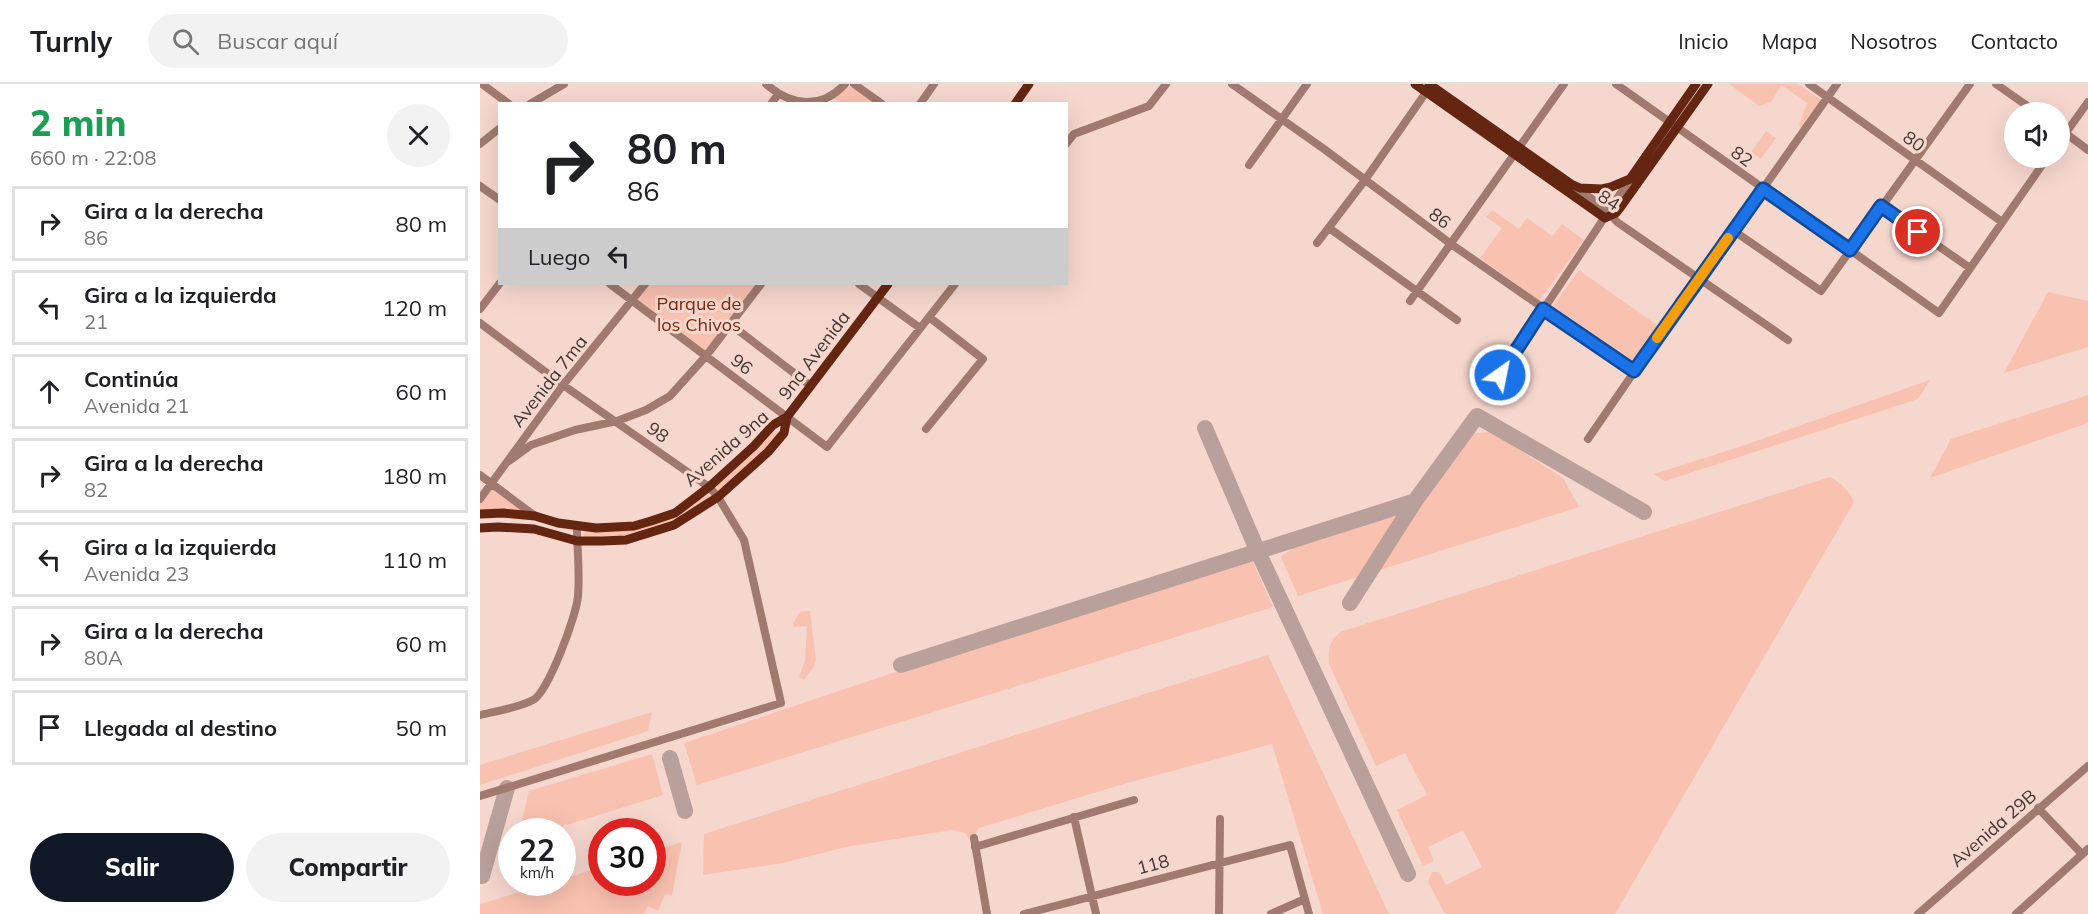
<!DOCTYPE html>
<html lang="es">
<meta charset="utf-8">
<style>
body{margin:0;font-family:Mulish,sans-serif;background:#f2f2f2;color:#202124;height:100vh;display:flex;flex-direction:column;font-size:22px;white-space:nowrap}
*{box-sizing:border-box;margin:0}
p{font-size:20px;color:#757577}
.icon{flex:none;width:33px;height:33px;fill:none;stroke:currentColor;stroke-width:2;stroke-linecap:round;stroke-linejoin:round}
.map{position:relative;flex:1;overflow:hidden}
.details{display:flex;flex-direction:column;background:#fff;width:480px}
.details>*{flex:none}
.banner{position:absolute;left:18px;top:18px;width:570px;height:183px;border-radius:0px;box-shadow:0 6px 24px #0002;background:#fff;color:#202124;overflow:hidden}
.tools{position:absolute;left:1524px;top:18px;display:grid;gap:12px}
.tools a{display:grid;place-items:center;width:66px;height:66px;border-radius:50%;background:#fff;box-shadow:0 6px 24px #0002;font-size:30px}
.speed{position:absolute;left:18px;top:734px;display:flex;gap:12px;font-size:30px;font-weight:700;text-align:center}
.speed>*{display:grid;place-content:center;width:78px;height:78px;border-radius:50%;background:#fff;box-shadow:0 6px 24px #0002;line-height:1}
.speed small{font-size:15px;font-weight:400}
.speed .limit{border:9px solid #d22;background:#fff;color:#111}
.pin{position:absolute;display:grid;place-items:center;width:51px;height:51px;color:#fff;margin:-26px;border:3px solid #fff;border-radius:50%;box-shadow:0 2px 6px #0007}
.me{position:absolute;width:66px;margin:-33px;rotate:33deg;stroke-linejoin:round;filter:drop-shadow(0 0 4px #0008)}
.turn{display:flex;align-items:center;gap:21px;height:126px;padding:0 30px;font-size:27px}
.turn .icon{width:78px;height:78px;stroke-width:2.5}
.turn b{display:block;font-size:42px;line-height:51px}
.then{display:flex;align-items:center;height:57px;padding:0 30px;background:#0003;gap:12px;font-size:22px}
.round{display:grid;place-items:center;flex:none;width:63px;height:63px;border-radius:32px;background:#f2f2f2}
.summary{display:flex;align-items:center;justify-content:space-between;height:102px;padding:0 30px}
h1{font-size:36px;font-weight:800;line-height:45px;color:#1e9e55}
.cta{display:flex;gap:12px;margin-top:auto;padding:12px 30px}
.cta a{flex:1;height:69px;border-radius:36px;background:#111827;color:#fff;font-size:24px;font-weight:800;line-height:69px;text-align:center}
.cta a+a{background:#f2f2f2;color:#202124}
ul{padding:0;list-style:none}
li{display:flex;align-items:center;gap:18px;height:75px;margin:0 12px 9px;padding:0 18px;border:3px solid #e0e0e0;border-radius:0px}
li div{flex:1}
li b{display:block;font-size:22px}
li em{font-style:normal}
header{display:flex;align-items:center;gap:36px;box-sizing:border-box;height:84px;padding:0 30px;background:#fff;border-bottom:2px solid #e0e0e0}
header strong{font-size:28px}
nav{display:flex;gap:33px;margin-inline-start:auto;font-size:21px}
.search{width:420px;height:54px;background:#f2f2f2;display:flex;align-items:center;gap:15px;box-sizing:border-box;padding:0 21px;border-radius:33px;color:#757577;font-size:22px}
main{display:flex;flex:1;min-height:0}
.map>svg:first-child{display:block}
.green{fill:#f9c1af}
.lines{fill:none;stroke-linecap:round;stroke-linejoin:round}
.taxiway{stroke:#baa09a;stroke-width:16}
.minor{stroke:#a07a6e;stroke-width:8}
.major{stroke:#652611;stroke-width:9}
.route-casing{stroke:#114b97;stroke-width:15}
.route{stroke:#1a73e8;stroke-width:10}
.slow{stroke:#f59e0b;stroke-width:10}
.labels{text-anchor:middle;dominant-baseline:central;stroke-width:6;stroke-linejoin:round;paint-order:stroke}
.street-label{font-size:18px;fill:#413531;stroke:#f6d7ce}
.park-label{font-size:18px;fill:#772a0e;stroke:#f6d7ce}
</style>
<header>
<strong>Turnly</strong>
<div class="search"><svg class="icon" aria-label="search" viewBox="0 0 24 24"><circle cx="10" cy="10" r="6"/><path d="M15 15l6 6"/></svg>Buscar aquí</div>
<nav><a>Inicio</a><a>Mapa</a><a>Nosotros</a><a>Contacto</a></nav>
</header>
<main>
<section class="details">
<div class="summary"><div><h1>2 min</h1><p>660 m · 22:08</p></div><a class="round"><svg class="icon" aria-label="close" viewBox="0 0 24 24"><path d="M6 6l12 12M18 6L6 18"/></svg></a></div>
<ul>
<li><svg class="icon" aria-label="right" viewBox="0 0 24 24"><path d="M7 20v-9h11M14 6l5 5-5 5"/></svg><div><b>Gira a la derecha</b><p>86</p></div><em>80 m</em></li>
<li><svg class="icon" aria-label="left" viewBox="0 0 24 24"><path d="M17 20v-9H6M10 6l-5 5 5 5"/></svg><div><b>Gira a la izquierda</b><p>21</p></div><em>120 m</em></li>
<li><svg class="icon" aria-label="ahead" viewBox="0 0 24 24"><path d="M12 20V5M6 11l6-6 6 6"/></svg><div><b>Continúa</b><p>Avenida 21</p></div><em>60 m</em></li>
<li><svg class="icon" aria-label="right" viewBox="0 0 24 24"><path d="M7 20v-9h11M14 6l5 5-5 5"/></svg><div><b>Gira a la derecha</b><p>82</p></div><em>180 m</em></li>
<li><svg class="icon" aria-label="left" viewBox="0 0 24 24"><path d="M17 20v-9H6M10 6l-5 5 5 5"/></svg><div><b>Gira a la izquierda</b><p>Avenida 23</p></div><em>110 m</em></li>
<li><svg class="icon" aria-label="right" viewBox="0 0 24 24"><path d="M7 20v-9h11M14 6l5 5-5 5"/></svg><div><b>Gira a la derecha</b><p>80A</p></div><em>60 m</em></li>
<li><svg class="icon" aria-label="arrive" viewBox="0 0 24 24"><path d="M6 21V4h12l-3 4 3 4H6"/></svg><div><b>Llegada al destino</b></div><em>50 m</em></li>
</ul>
<div class="cta"><a>Salir</a><a>Compartir</a></div>
</section>
<div class="map">
<svg width="1608" height="830" viewBox="0 0 1608 830">
<rect width="100%" height="100%" fill="#f6d7ce"/>
<path class="green" d="M 1249,0 L 1318,0 L 1341,16 L 1322,45 L 1319,41 L 1327,19 L 1303,2 L 1301,2 L 1291,18 L 1279,22 Z
M 370,2 L 396,19 L 362,19 L 354,14 Z
M 1286,47 L 1296,54 L 1281,75 L 1271,68 Z
M 1012,126 L 1039,145 L 1047,134 L 1072,152 L 1082,140 L 1104,156 L 1059,217 L 1000,174 L 1022,144 L 1006,133 Z
M 1099,186 L 1181,244 L 1156,279 L 1073,222 Z
M 165,200 L 281,200 L 226,272 L 152,216 Z
M 1568,208 L 1608,217 L 1608,263 L 1524,289 Z
M 1450,296 L 1438,315 L 1185,397 L 1174,390 L 1262,362 Z
M 1608,311 L 1608,339 L 1450,394 L 1471,355 Z
M 295,346 L 298,348 C 291,368 256,392 240,406 L 238,406 L 238,401 L 281,362 Z
M 1011,348 L 1083,394 L 1099,423 L 818,512 L 801,473 L 818,460 L 944,417 L 987,354 L 995,349 Z
M 1350,393 C 1362,400 1369,406 1374,418 L 1135,830 L 965,830 L 948,798 L 952,788 L 959,788 L 966,801 L 1002,783 L 983,746 L 948,763 L 954,777 L 944,781 L 942,780 L 917,726 L 947,711 L 925,669 L 896,682 L 849,580 C 848,565 849,558 860,548 Z
M 12,400 L 55,432 L 0,430 L 0,415 Z
M 226,411 L 229,411 L 231,415 L 189,440 L 146,452 L 105,453 L 102,450 L 105,447 L 154,446 Z
M 772,476 L 793,523 L 217,701 L 204,659 L 529,550 Z
M 321,527 L 330,527 L 336,576 L 333,584 L 324,596 L 319,593 L 325,577 L 327,542 L 314,543 L 313,539 Z
M 788,571 L 909,830 L 843,830 L 792,660 L 640,701 L 499,744 L 491,758 L 485,749 L 472,746 L 366,763 L 303,779 L 223,791 L 224,750 Z
M 172,628 L 168,647 L 0,701 L 0,681 Z
M 172,670 L 183,711 L 67,747 L 40,745 L 49,707 Z
M 202,758 L 192,811 L 185,810 L 178,827 L 168,822 L 164,830 L 0,830 L 0,820 L 73,798 L 82,798 L 83,795 L 121,783 L 122,798 L 172,798 L 173,767 Z"/>
<g class="lines">
<path class="taxiway" d="M 725,344 L 778,468 L 928,790
M 870,519 L 935,417 L 997,332 L 1164,428
M 421,581 C 592,526 764,473 935,417
M 190,674 L 205,727
M 2,792 L 27,704"/>
<path class="minor" d="M 2,0 L 29,20
M 286,0 C 311,22 341,26 365,0
M 374,0 L 402,20
M 752,0 L 844,65 L 971,160 L 1154,287
M 1136,0 L 1459,229 L 1567,74
M 1329,0 L 1522,138
M 1516,0 L 1556,28
M 50,20 L 84,0
M 291,20 L 298,10
M 440,20 L 454,0
M 1580,45 L 1608,66
M 1580,57 L 1608,18
M 0,60 L 20,44
M 586,60 L 594,50 L 669,22 L 686,0
M 769,81 L 827,0
M 0,102 L 20,116
M 1097,104 L 1128,127 L 1137,138 L 1308,256
M 1401,122 L 1490,184
M 849,144 L 977,236
M 1254,147 L 1341,207 L 1490,0
M 837,159 L 885,96 L 949,4
M 130,200 L 347,363 L 475,200
M 379,200 L 440,244
M 930,217 L 1084,0
M 0,225 L 20,199
M 0,239 L 83,301 L 229,403 L 238,413 L 264,456 L 301,619 L 0,712
M 250,240 L 331,302
M 1020,291 L 1150,95
M 446,345 L 503,275 L 449,233
M 1108,355 L 1187,240 L 1357,0
M 29,377 L 51,361 L 95,346 L 137,337 L 166,326 L 190,312 L 226,272 L 281,200
M 0,391 L 55,432
M 0,415 L 83,301 L 165,200
M 0,631 C 17,627 38,624 53,616 C 68,609 97,530 98,512 C 100,489 97,465 97,443
M 1558,724 L 1602,770
M 594,733 L 616,830
M 494,754 L 507,830
M 495,763 L 654,716
M 544,830 L 810,761 L 829,830
M 739,830 L 740,735
M 791,830 L 825,815
M 1438,830 L 1608,682
M 1536,830 L 1608,765"/>
<path class="major" d="M 935,0 L 1125,134 L 1136,129 L 1140,124 L 1228,0
M 949,0 L 1091,100 L 1100,104 L 1122,105 L 1131,103 L 1150,95 L 1216,0
M 535,20 L 549,0
M 0,430 L 23,429 L 55,432 L 78,439 L 116,444 L 154,442 L 171,437 L 195,429 L 229,403 L 274,362 L 293,341 L 307,333
M 0,444 L 18,443 L 54,445 L 97,457 L 122,457 L 146,456 L 194,441 L 238,413 L 288,368 L 304,349 L 307,333 L 408,200"/>
</g>
<g class="lines">
<g class="route-casing">
<path id="route" d="M 1020,291 L 1063,225 L 1154,287 L 1283,105 L 1370,166 L 1401,122 L 1438,148"/>
</g>
<use href="#route" class="route"/>
<path class="slow" d="M 1177,254 L 1248,154"/>
</g>
<g class="labels">
<g class="street-label">
<text transform="translate(1434 57) rotate(36)">80</text>
<text transform="translate(1262 72) rotate(36)">82</text>
<text transform="translate(1129 116) rotate(33)">84</text>
<text transform="translate(960 134) rotate(37)">86</text>
<text transform="translate(334 271) rotate(-53)">9na Avenida</text>
<text transform="translate(262 280) rotate(37)">96</text>
<text transform="translate(69 297) rotate(-52)">Avenida 7ma</text>
<text transform="translate(178 348) rotate(36)">98</text>
<text transform="translate(246 364) rotate(-41)">Avenida 9na</text>
<text transform="translate(1513 744) rotate(-41)">Avenida 29B</text>
<text transform="translate(673 780) rotate(-15)">118</text>
</g>
<g class="park-label">
<text x="219" y="219">Parque de<tspan x="219" dy="21">los Chivos</tspan></text>
</g>
</g>
</svg>
<div class="tools">
<a><svg class="icon" aria-label="sound" viewBox="0 0 24 24"><path d="M4 9h4l5-4v14l-5-4H4zM17 9q2 3 0 6"/></svg></a>
</div>
<div class="speed"><div>22<small>km/h</small></div><div class="limit">30</div></div>
<div class="pin" style="left:1438px;top:148px;background:#d93025"><svg class="icon" aria-label="arrive" viewBox="0 0 24 24"><path d="M6 21V4h12l-3 4 3 4H6"/></svg></div>
<svg class="me" style="left:1020px;top:291px" viewBox="-20 -20 40 40"><circle r="17" fill="#1a73e8" stroke="#fff" stroke-width="3"/><path d="M0-11L8 9 0 5-8 9z" fill="#fff"/></svg>
<div class="banner">
<div class="turn"><svg class="icon" aria-label="right" viewBox="0 0 24 24"><path d="M7 20v-9h11M14 6l5 5-5 5"/></svg><div><b>80 m</b>86</div></div>
<div class="then">Luego<svg class="icon" aria-label="left" viewBox="0 0 24 24"><path d="M17 20v-9H6M10 6l-5 5 5 5"/></svg></div>
</div>
</div>
</main>
